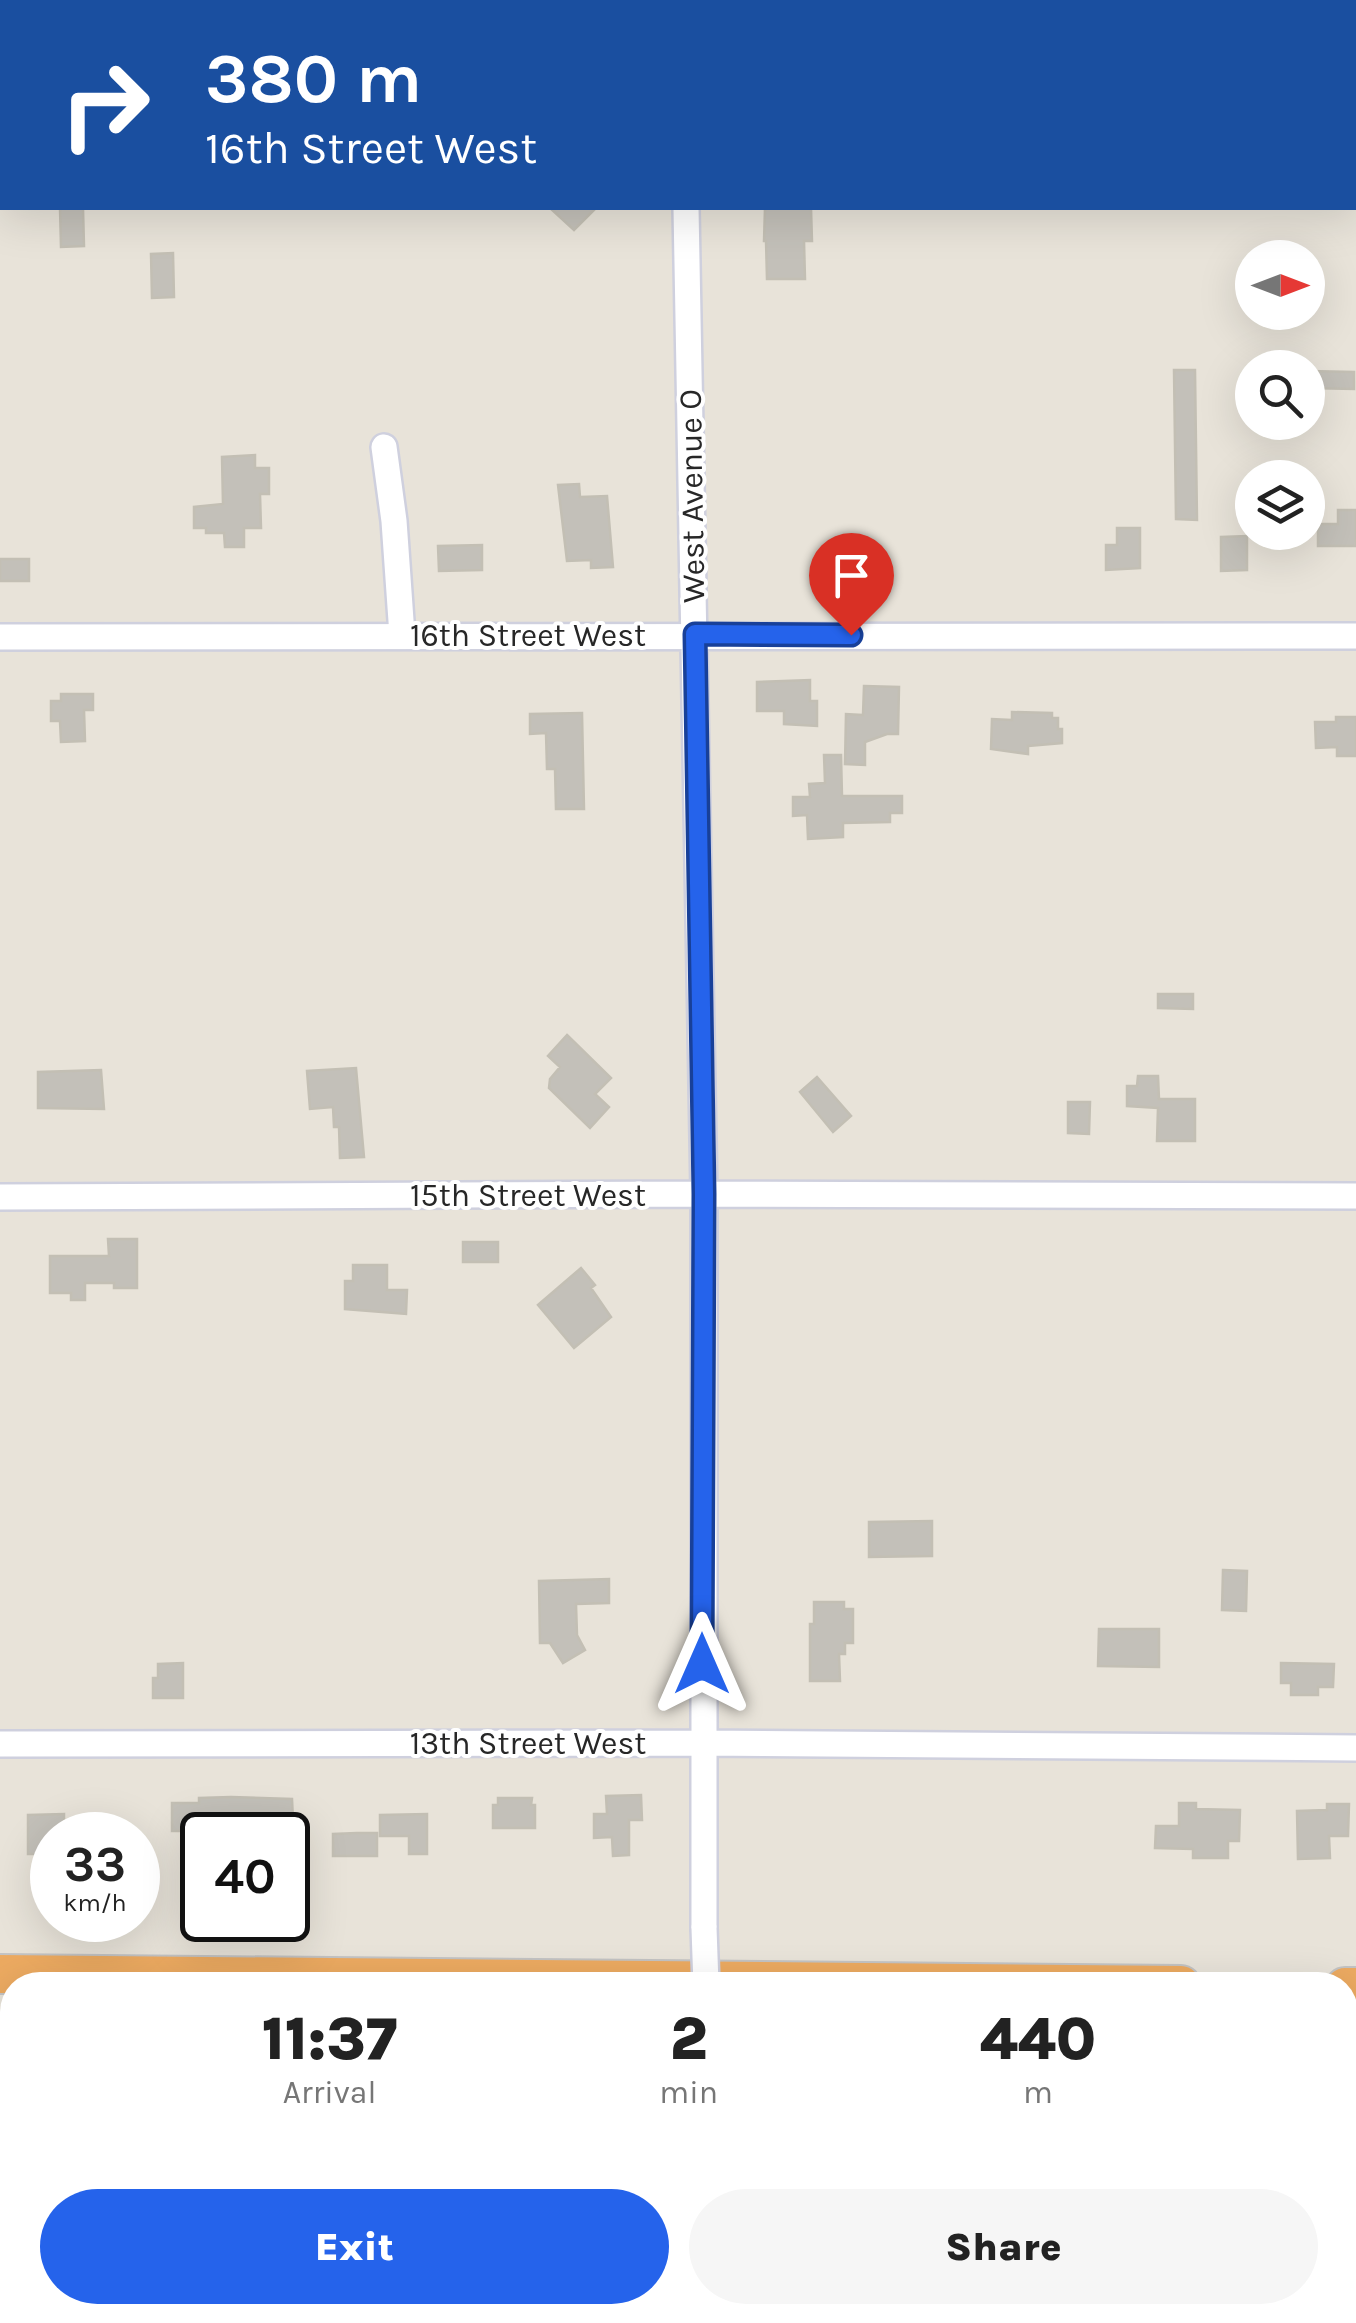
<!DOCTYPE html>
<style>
body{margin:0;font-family:Karla,sans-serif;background:#f6f6f6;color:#222;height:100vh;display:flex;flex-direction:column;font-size:38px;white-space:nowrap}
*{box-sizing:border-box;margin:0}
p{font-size:32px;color:#767676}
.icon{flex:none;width:55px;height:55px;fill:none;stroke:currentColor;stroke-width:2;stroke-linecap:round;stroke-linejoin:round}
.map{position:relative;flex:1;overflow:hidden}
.panel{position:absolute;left:0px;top:1972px;width:1358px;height:352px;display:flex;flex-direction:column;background:#fff;border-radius:40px 40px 0 0;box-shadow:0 10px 40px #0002}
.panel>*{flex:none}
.hud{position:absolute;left:0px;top:0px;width:1358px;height:210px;box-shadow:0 10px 40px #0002;background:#1a4fa0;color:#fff;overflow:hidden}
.needle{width:65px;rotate:90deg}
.tools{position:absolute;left:1235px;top:240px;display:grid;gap:20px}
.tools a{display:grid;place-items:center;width:90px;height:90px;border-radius:50%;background:#fff;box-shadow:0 10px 40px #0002;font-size:50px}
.speed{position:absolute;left:30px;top:1812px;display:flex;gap:20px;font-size:50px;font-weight:700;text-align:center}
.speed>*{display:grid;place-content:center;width:130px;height:130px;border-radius:50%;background:#fff;box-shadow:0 10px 40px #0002;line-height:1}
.speed small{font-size:25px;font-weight:400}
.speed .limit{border:5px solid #111;border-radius:15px;background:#fff;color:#111}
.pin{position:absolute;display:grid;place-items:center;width:85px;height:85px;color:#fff;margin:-102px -42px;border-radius:50% 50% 50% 0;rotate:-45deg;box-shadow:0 0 10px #0007}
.pin .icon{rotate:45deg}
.me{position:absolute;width:110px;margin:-55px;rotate:0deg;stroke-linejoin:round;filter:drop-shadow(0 0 8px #0008)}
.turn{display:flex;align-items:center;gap:35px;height:210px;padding:0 40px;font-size:45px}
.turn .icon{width:130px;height:130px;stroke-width:2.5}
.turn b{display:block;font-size:70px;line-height:85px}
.eta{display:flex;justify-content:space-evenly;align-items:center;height:170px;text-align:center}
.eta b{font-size:60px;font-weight:800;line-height:70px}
.primary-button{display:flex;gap:20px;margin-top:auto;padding:20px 40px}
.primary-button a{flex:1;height:115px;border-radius:60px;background:#2563eb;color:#fff;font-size:40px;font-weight:800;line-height:115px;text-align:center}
.primary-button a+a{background:#f6f6f6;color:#222}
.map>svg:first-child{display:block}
.building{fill:#c3c0b9;stroke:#c3bfb4;stroke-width:2.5}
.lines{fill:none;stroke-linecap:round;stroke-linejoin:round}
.minor-casing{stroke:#cfd0de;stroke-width:30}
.highway-casing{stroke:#c3c3c3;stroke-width:42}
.minor{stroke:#fff;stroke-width:25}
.highway{stroke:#ecaa61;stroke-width:38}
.minor-bridge-casing{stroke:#cfd0de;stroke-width:30;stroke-linecap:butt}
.minor-bridge{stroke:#fff;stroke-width:25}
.route-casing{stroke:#184099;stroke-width:25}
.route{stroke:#2563eb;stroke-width:18}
.labels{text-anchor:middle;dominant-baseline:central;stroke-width:8;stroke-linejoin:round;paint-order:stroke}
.street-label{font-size:32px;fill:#272727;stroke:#fff}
</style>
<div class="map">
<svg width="1356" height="2323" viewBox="0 0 1356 2323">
<rect width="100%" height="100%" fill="#e8e3d9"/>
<path class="building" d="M 60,208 L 83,208 L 84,246 L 61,247 Z
M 550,208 L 596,208 L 574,230 Z
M 765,208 L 811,208 L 812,241 L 804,241 L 805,279 L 767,279 L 766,241 L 764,241 Z
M 173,253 L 174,297 L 152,298 L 151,254 Z
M 1174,370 L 1195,370 L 1197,520 L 1176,519 Z
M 1308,371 L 1354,372 L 1354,389 L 1308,388 Z
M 255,455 L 255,468 L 269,468 L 269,494 L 260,494 L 261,528 L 244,528 L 244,547 L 225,547 L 224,533 L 206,533 L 206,528 L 194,528 L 194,507 L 223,504 L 222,457 Z
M 579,484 L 580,497 L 607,496 L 613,567 L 591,568 L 591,560 L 567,561 L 558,485 Z
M 1338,510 L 1356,510 L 1356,546 L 1318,546 L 1318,524 L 1338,524 Z
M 1117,528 L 1140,528 L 1140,568 L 1106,570 L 1106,545 L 1117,545 Z
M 1247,536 L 1247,570 L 1221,571 L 1221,537 Z
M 482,545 L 482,570 L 439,571 L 438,546 Z
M 0,559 L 29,559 L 29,581 L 0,581 Z
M 810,680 L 810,701 L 817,701 L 817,726 L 784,724 L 784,711 L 757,711 L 757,682 Z
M 864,686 L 899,687 L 898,734 L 887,734 L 865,742 L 865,765 L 845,764 L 846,714 L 863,715 Z
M 61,694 L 93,694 L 93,710 L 84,710 L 85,741 L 61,742 L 60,721 L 51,721 L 51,701 L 61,701 Z
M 1012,712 L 1052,713 L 1052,718 L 1058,718 L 1058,729 L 1062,729 L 1062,743 L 1028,746 L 1028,754 L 991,749 L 992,719 L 1012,720 Z
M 582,713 L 584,809 L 556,809 L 555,769 L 547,769 L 546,733 L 530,734 L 530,714 Z
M 1336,717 L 1356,717 L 1356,756 L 1337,756 L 1337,747 L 1316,748 L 1315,722 L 1336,722 Z
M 824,755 L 841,755 L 842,796 L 902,796 L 902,813 L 890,813 L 890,822 L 843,823 L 843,837 L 808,839 L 807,815 L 793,816 L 793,797 L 810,797 L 809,784 L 825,783 Z
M 1158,994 L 1193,994 L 1193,1009 L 1158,1008 Z
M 567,1035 L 611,1078 L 595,1094 L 609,1107 L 590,1128 L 549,1088 L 550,1079 L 560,1067 L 548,1056 Z
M 356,1068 L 364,1157 L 340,1158 L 339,1127 L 334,1127 L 333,1107 L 310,1109 L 307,1071 Z
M 101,1070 L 104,1109 L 38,1108 L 38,1072 Z
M 1138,1076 L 1158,1076 L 1159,1099 L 1195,1099 L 1195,1141 L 1157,1141 L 1158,1108 L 1127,1106 L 1127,1086 L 1137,1086 Z
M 817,1077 L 851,1116 L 833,1132 L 800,1092 Z
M 1068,1102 L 1090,1102 L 1089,1134 L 1068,1133 Z
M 108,1239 L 137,1239 L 137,1288 L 114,1288 L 114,1283 L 85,1283 L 85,1300 L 71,1300 L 71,1293 L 50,1293 L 50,1256 L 109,1256 Z
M 463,1242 L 498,1242 L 498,1262 L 463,1262 Z
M 353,1265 L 387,1265 L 387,1290 L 407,1290 L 406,1314 L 345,1309 L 345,1281 L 353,1281 Z
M 581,1268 L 595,1285 L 591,1288 L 611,1317 L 574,1348 L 538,1305 Z
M 932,1521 L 932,1556 L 869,1557 L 869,1522 Z
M 1223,1570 L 1247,1571 L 1246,1611 L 1222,1610 Z
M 609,1579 L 609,1603 L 576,1604 L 577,1635 L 585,1650 L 563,1663 L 550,1643 L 540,1643 L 539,1581 Z
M 814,1602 L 844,1602 L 844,1609 L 853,1609 L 853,1643 L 845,1643 L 845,1654 L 839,1654 L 840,1681 L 810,1681 L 810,1624 L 814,1624 Z
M 1099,1629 L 1159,1629 L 1159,1667 L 1098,1666 Z
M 183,1663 L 183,1698 L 153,1698 L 153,1678 L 158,1678 L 158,1664 Z
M 1281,1663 L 1334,1664 L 1333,1687 L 1318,1687 L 1318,1695 L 1291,1695 L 1291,1683 L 1281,1683 Z
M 641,1795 L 642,1820 L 629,1820 L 629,1855 L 613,1856 L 612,1837 L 594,1838 L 594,1814 L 607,1814 L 606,1796 Z
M 231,1797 L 292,1799 L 293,1820 L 258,1821 L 258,1824 L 252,1824 L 252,1831 L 172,1831 L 172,1803 L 199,1803 L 199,1798 Z
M 498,1798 L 532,1798 L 531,1805 L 535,1805 L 535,1828 L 493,1828 L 493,1805 L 498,1805 Z
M 1179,1803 L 1196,1803 L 1196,1809 L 1240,1810 L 1239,1841 L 1228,1841 L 1228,1858 L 1193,1858 L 1193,1849 L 1155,1848 L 1156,1826 L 1179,1826 Z
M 1327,1804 L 1349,1804 L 1348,1836 L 1329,1836 L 1330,1858 L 1298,1859 L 1297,1811 L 1327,1810 Z
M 64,1814 L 64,1835 L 52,1835 L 52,1844 L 46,1844 L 46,1854 L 28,1854 L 28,1815 Z
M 427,1814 L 427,1854 L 409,1854 L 409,1836 L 380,1836 L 380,1815 Z
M 357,1833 L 377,1833 L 377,1856 L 333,1856 L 333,1834 Z"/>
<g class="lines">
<g class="minor-casing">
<path id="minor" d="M 682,0 L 682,2
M 1355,74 L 1356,74
M 0,78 L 2,78
M 686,208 L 704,1194 L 704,1928
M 384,447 L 394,521 L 402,635
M 0,637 L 1356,636
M 0,1197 L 704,1194 L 1356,1196
M 0,1744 L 702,1743 L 1356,1748
M 0,2303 L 12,2303
M 715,2312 L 716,2323
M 1345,2312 L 1356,2312"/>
</g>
<g class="highway-casing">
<path id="highway" d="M 0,1974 L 1181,1985
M 1345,1987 L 1356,1987
M 0,2064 L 12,2064
M 1345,2071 L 1356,2071"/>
</g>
<use href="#minor" class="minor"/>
<use href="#highway" class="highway"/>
<g class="minor-bridge-casing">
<path id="minor-bridge" d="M 704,1928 L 706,1985"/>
</g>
<use href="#minor-bridge" class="minor-bridge"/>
</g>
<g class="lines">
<g class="route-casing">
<path id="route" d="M 702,1664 L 704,1194 L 695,634 L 851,635"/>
</g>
<use href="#route" class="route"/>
</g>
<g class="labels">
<g class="street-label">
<text transform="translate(692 496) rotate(-91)">West Avenue O</text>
<text x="528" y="635">16th Street West</text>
<text x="528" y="1195">15th Street West</text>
<text x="528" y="1743">13th Street West</text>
</g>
</g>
</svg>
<div class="tools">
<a><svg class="needle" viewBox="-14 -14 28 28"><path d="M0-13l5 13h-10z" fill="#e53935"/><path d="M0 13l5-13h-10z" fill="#767676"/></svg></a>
<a><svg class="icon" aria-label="search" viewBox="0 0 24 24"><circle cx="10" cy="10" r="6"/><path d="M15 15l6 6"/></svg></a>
<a><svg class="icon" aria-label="layers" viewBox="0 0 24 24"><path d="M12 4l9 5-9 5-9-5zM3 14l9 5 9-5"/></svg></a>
</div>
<div class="speed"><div>33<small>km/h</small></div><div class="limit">40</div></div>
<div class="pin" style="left:851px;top:635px;background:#d93025"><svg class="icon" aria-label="arrive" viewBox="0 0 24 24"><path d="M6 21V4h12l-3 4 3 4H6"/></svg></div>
<svg class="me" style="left:702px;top:1664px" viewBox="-20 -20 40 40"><path d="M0-17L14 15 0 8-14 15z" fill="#2563eb" stroke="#fff" stroke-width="4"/></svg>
<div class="hud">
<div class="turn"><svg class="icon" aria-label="right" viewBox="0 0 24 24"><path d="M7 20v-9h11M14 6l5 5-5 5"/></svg><div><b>380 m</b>16th Street West</div></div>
</div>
<section class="panel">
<div class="eta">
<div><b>11:37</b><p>Arrival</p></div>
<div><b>2</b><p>min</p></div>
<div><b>440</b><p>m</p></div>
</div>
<div class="primary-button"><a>Exit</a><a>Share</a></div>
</section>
</div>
